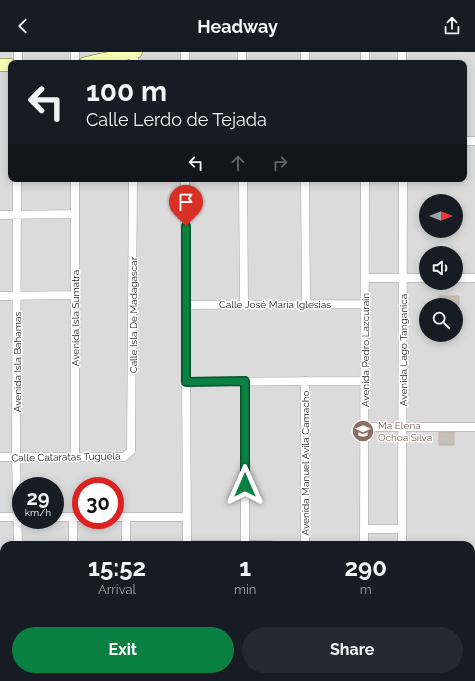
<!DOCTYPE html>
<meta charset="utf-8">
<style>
body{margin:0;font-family:Raleway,sans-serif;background:#242831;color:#f1f3f6;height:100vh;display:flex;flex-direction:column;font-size:15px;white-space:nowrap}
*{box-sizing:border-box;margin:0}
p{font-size:13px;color:#9ea1a6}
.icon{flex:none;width:22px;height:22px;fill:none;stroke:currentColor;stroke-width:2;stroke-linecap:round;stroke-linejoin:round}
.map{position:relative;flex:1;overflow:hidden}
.sheet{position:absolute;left:0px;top:489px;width:475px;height:140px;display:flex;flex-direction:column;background:#171b24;border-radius:12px 12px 0 0;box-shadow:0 2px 10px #0003}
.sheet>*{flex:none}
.guide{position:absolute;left:8px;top:8px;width:459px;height:122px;border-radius:8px;box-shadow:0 2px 10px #0003;background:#171b24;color:#f1f3f6;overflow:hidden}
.needle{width:26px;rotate:90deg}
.buttons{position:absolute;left:419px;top:142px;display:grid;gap:8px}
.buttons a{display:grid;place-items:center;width:44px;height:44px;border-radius:50%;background:#171b24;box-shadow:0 2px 10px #0003;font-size:20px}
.speed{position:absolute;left:12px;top:425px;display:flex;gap:8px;font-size:20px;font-weight:700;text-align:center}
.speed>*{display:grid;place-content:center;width:52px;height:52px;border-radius:50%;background:#171b24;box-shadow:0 2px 10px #0003;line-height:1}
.speed small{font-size:10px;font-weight:400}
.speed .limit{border:6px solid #d22;background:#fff;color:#111}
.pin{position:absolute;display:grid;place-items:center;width:34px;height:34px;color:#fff;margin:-41px -17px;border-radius:50% 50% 50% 0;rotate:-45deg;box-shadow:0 0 4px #0007}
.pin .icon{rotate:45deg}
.me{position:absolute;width:44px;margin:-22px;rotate:0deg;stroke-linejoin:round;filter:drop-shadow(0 0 3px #0008)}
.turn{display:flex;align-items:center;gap:14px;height:84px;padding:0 12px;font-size:18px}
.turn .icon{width:52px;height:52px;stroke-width:2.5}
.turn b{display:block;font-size:28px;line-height:34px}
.lanes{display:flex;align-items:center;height:38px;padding:0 12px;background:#0003;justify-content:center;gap:20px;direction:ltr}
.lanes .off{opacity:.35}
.eta{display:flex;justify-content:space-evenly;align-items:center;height:68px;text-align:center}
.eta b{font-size:24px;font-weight:700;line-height:28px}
.primary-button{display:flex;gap:8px;margin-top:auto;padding:8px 12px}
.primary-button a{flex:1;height:46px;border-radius:24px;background:#0b8043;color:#fff;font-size:16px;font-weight:700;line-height:46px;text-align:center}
.primary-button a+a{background:#242831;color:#f1f3f6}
header{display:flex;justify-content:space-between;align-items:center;height:52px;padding:0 12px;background:#171b24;font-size:18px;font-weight:700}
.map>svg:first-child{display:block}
.residential{fill:#dcdbdb;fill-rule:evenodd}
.building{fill:#c8beb6;stroke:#c3b3a4}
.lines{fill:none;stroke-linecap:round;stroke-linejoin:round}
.minor-casing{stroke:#a5a5a5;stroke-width:9}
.secondary-casing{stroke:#697a00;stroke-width:13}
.minor{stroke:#fff;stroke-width:8}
.secondary{stroke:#f8feb3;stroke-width:12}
.route-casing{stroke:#07532c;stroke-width:10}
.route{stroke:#0b8043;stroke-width:7}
.labels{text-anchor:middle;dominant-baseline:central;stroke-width:3;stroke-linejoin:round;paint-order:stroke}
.street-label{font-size:10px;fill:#1e1e1e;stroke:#fff}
.education-label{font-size:10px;fill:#785e54;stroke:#fff;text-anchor:start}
</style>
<header><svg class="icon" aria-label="back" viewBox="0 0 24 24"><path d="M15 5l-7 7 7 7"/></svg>Headway<svg class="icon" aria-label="share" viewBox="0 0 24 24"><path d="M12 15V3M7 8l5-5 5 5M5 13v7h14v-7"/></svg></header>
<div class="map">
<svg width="475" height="629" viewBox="0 0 475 629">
<rect width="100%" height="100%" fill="#f0ece3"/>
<path class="residential" d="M 0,0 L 475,0 L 475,629 L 0,629 ZM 11,11 L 464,11 L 464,127 L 11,127 ZM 426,149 L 456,149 L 456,179 L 426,179 ZM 426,201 L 456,201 L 456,231 L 426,231 ZM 426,253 L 456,253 L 456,283 L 426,283 ZM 21,434 L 55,434 L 55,468 L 21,468 ZM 81,434 L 115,434 L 115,468 L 81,468 ZM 4,493 L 471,493 L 471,625 L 4,625 Z"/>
<path class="building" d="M 439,244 L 459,244 L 459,253 L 438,253 Z
M 439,380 L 454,380 L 454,393 L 439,393 Z"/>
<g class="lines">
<g class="minor-casing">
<path id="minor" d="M 134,0 L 134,11
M 185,0 L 185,11
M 242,0 L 242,11
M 305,0 L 305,11
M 402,0 L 402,11
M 18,11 L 18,0
M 75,11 L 75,0
M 365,11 L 365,0
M 464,89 L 475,89
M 17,127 L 16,405 L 18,493
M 75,127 L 75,405
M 185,127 L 187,493
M 243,127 L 244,252
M 305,127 L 306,252
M 0,163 L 75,162
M 365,226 L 426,226
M 456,226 L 475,226
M 0,244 L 75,243
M 186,253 L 365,252
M 186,330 L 364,329
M 365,375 L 475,375
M 0,405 L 124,405 L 131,399 L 133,127
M 0,465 L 21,465
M 55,465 L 81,465
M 115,465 L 186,465
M 126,465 L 126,493
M 364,477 L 402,477
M 73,493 L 73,465
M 189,493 L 271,493
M 245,493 L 245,329
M 305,493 L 305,329
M 364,493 L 365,127
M 402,493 L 403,127
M 471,524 L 475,524
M 17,625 L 17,629
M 127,625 L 127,629
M 186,625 L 186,629
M 72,629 L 72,625
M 244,629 L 244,625
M 305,629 L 305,625
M 364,629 L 364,625
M 402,629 L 402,625"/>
</g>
<g class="secondary-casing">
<path id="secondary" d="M 85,11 L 136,0
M 0,13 L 11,13"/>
</g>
<use href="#minor" class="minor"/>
<use href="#secondary" class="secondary"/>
</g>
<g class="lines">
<g class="route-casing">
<path id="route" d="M 186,174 L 186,330 L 245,329 L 245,433"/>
</g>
<use href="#route" class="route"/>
</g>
<defs>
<g id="school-disc" transform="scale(1.15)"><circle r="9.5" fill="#8d6e63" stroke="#fff"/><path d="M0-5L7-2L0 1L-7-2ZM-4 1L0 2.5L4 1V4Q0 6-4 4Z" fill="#fff"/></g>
</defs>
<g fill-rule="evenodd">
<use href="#school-disc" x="363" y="379"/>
</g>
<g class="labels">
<g class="street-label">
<text x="275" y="252">Calle José María Iglesias</text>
<text transform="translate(133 263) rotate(-90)">Calle Isla De Madagascar</text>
<text transform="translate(75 266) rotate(-90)">Avenida Isla Sumatra</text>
<text transform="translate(365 298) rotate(-90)">Avenida Pedro Lazcurain</text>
<text transform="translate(403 298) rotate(-90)">Avenida Lago Tanganica</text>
<text transform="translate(17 310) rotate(-90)">Avenida Isla Bahamas</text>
<text transform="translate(66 405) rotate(-1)">Calle Cataratas Tuguela</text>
<text transform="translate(305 411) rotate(-90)">Avenida Manuel Avila Camacho</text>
</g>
<g class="education-label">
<text x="378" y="373">Ma Elena<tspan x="378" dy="12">Ochoa Silva</tspan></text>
</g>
</g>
</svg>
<div class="buttons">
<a><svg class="needle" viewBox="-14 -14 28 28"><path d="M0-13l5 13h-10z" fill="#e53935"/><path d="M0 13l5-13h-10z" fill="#9ea1a6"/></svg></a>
<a><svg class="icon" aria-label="sound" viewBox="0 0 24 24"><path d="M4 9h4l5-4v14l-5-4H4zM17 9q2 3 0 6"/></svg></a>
<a><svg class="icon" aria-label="search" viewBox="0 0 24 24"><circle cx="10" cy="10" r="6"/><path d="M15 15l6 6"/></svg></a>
</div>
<div class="speed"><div>29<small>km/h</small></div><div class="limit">30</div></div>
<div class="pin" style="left:186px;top:174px;background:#d93025"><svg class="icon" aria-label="arrive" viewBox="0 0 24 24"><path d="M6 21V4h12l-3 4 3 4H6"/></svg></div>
<svg class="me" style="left:245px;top:433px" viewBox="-20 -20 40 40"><path d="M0-17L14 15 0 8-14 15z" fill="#0b8043" stroke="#fff" stroke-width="4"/></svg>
<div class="guide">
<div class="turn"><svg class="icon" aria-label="left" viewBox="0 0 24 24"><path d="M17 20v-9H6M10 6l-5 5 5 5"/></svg><div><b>100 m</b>Calle Lerdo de Tejada</div></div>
<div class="lanes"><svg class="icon" aria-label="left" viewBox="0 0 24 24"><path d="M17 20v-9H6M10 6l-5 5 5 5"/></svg><svg class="icon off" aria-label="ahead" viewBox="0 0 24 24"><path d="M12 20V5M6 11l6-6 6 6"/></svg><svg class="icon off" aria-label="right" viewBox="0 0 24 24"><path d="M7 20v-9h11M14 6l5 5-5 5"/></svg></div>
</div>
<section class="sheet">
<div class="eta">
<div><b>15:52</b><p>Arrival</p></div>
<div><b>1</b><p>min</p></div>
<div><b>290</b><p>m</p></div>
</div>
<div class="primary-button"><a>Exit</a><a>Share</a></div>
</section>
</div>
